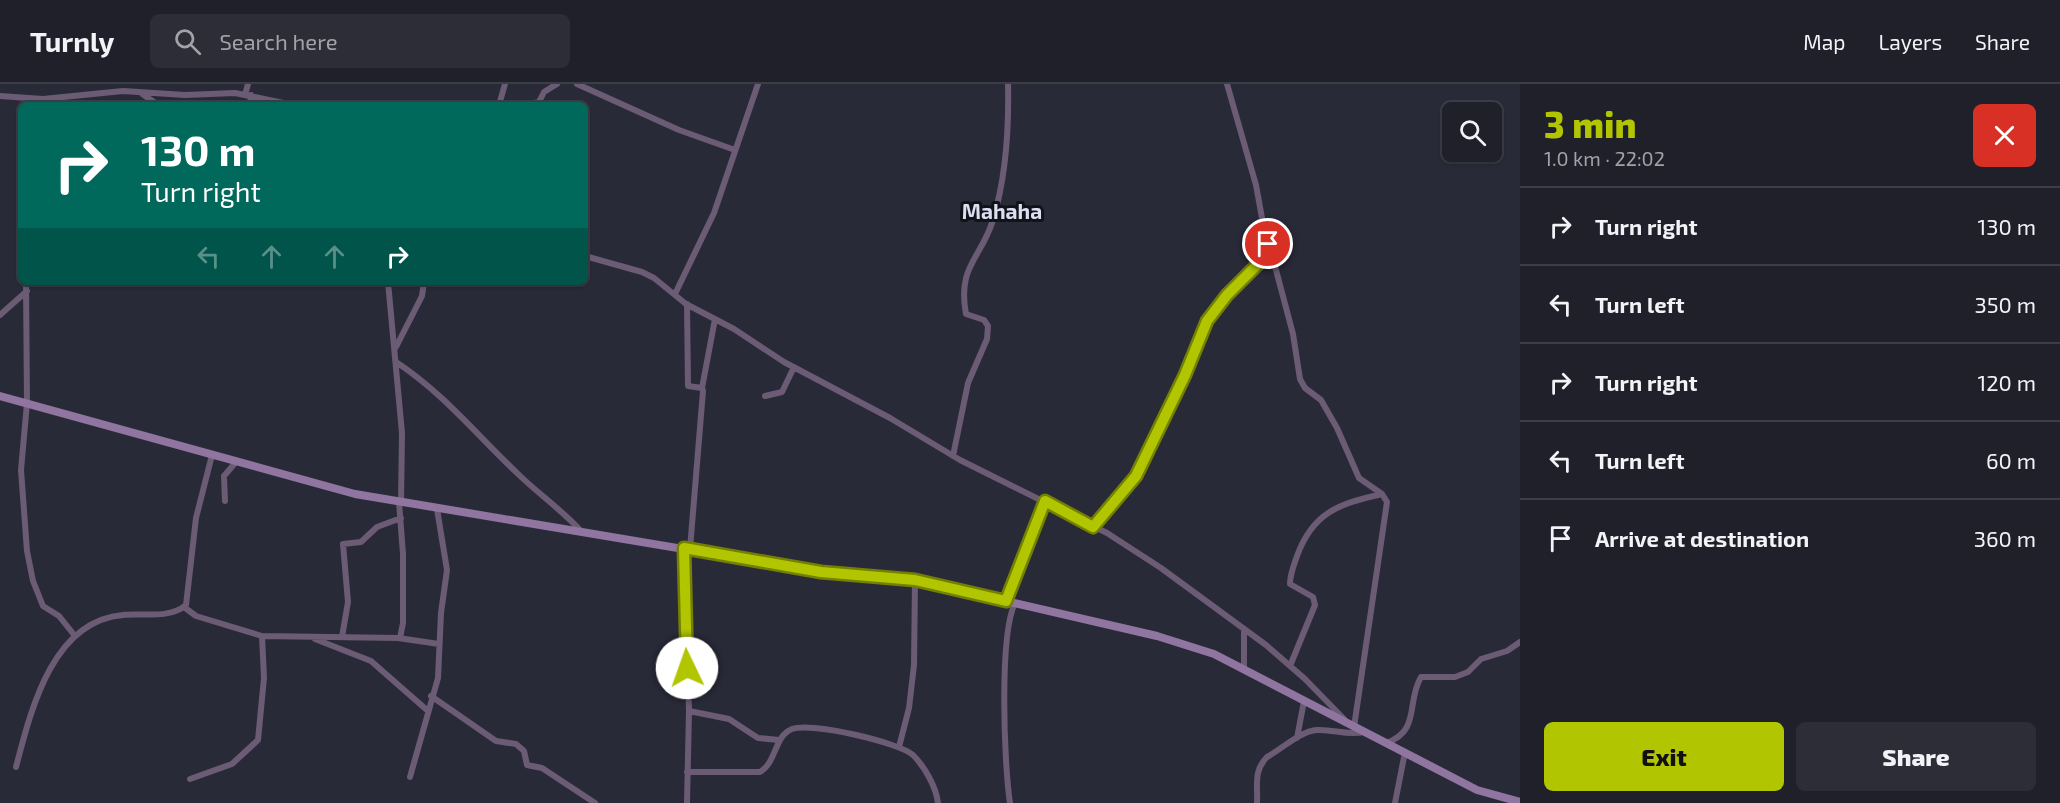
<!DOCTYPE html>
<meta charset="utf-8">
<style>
body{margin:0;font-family:"Exo 2",sans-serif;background:#2c2d36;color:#f1f3f6;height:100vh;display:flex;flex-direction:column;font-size:22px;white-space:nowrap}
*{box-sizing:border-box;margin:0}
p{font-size:20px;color:#a1a3a8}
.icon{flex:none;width:33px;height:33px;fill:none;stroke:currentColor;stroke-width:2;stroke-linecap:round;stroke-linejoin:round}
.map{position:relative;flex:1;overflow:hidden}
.side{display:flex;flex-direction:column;background:#1f202a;width:540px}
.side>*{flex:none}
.banner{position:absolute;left:18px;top:18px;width:570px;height:183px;border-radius:9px;box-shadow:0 2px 4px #0004,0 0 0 2px #3c3e47;background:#00695c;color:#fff;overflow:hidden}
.buttons{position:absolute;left:1442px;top:18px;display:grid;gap:12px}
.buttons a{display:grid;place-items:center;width:60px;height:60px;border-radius:9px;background:#1f202a;box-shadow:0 2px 4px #0004,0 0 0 2px #3c3e47;font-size:30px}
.pin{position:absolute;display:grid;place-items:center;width:51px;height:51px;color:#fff;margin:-26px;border:3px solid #fff;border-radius:50%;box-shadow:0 2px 6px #0007}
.me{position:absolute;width:66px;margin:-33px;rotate:357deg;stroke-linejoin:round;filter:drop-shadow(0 0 4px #0008)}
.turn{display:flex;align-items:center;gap:21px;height:126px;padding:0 24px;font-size:27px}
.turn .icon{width:78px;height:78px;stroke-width:2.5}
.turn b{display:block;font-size:42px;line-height:51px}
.lanes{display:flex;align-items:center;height:57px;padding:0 24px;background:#0003;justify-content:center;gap:30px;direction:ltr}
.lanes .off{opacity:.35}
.round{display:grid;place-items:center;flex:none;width:63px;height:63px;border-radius:9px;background:#2c2d36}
.summary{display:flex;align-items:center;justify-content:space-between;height:102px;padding:0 24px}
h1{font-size:36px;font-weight:800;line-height:45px;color:#b1c500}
.button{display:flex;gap:12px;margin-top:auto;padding:12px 24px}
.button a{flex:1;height:69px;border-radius:9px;background:#b1c500;color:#111;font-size:24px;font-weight:800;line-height:69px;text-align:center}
.button a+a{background:#2c2d36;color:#f1f3f6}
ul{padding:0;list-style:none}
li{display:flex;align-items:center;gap:18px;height:78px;padding:0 24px;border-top:2px solid #3c3e47}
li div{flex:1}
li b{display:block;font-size:22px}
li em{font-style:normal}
header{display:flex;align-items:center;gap:36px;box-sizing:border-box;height:84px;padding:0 30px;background:#1f202a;border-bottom:2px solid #3c3e47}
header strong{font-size:28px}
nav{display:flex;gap:33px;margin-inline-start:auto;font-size:21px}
.search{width:420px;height:54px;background:#2c2d36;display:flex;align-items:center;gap:15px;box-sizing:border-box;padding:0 21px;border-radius:9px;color:#a1a3a8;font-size:22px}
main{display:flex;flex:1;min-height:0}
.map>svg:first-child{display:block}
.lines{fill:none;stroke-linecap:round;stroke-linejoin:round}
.street{stroke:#6b5b75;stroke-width:6}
.secondary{stroke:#8f759f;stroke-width:8}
.route-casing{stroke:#738000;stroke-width:15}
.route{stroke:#b1c500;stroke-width:10}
.labels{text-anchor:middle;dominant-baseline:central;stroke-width:6;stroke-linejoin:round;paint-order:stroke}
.quarter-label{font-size:21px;font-weight:bold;fill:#dcdef1;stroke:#121319}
</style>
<header>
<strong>Turnly</strong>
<div class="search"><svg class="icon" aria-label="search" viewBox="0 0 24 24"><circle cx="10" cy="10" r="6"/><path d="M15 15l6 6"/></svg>Search here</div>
<nav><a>Map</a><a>Layers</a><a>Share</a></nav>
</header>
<main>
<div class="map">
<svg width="1520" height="719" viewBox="0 0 1520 719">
<rect width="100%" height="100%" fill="#292a38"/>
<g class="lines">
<path class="street" d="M 577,0 L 679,46 L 735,66
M 141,9 L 158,21
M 245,11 L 248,0
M 0,12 L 43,15 L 123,7 L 185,11 L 235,9 L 293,21
M 250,21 L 251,11
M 499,21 L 505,0
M 525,21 L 539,18 L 544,8 L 557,0
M 1268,167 L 1276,186 L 1293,250 L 1300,295 L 1305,304 L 1321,316 L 1337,344 L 1359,394 L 1382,410 L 1387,418 L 1354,643
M 585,172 L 642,188 L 654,194 L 686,220 L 734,245 L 784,278 L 890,334 L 960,376 L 1107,449 L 1161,484 L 1266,561 L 1305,595 L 1344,635
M 26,198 L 27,319 L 21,386 L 27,467 L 33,497 L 43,522 L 59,532 L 75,552
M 388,198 L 402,349 L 401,418
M 675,210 L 714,129 L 758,0
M 687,220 L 688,302 L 702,304 L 703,307 L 690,465
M 0,231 L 27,207
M 396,263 L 422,212 L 424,198
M 396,278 C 442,308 477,351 516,388 C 537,409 561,425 581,447
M 702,304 L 715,235
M 765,312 L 782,308 L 794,283
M 953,372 L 968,299 L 987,255 L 988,242 L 984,236 L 966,230 C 957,182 981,175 993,136 C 1006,93 1009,45 1008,0
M 225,417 L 224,392 L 236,378
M 399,418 L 403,470 L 403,539 L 400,554
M 1093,443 L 1136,392 L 1182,299 L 1207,237 L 1228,211 L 1268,167 L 1256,101 L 1227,0
M 684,464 L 689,627 L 687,719
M 1006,517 L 1045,417
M 184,523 L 196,532 L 262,552 L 398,554 L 439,560
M 342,553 L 348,518 L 343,460 L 361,458 L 377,443 L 401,434
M 315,555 L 371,577 L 428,627
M 1290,582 L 1315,521 L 1313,513 L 1290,500 C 1290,490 1294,481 1297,472 C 1313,428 1339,420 1382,410
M 1244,585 L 1244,547
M 431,612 L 496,657 L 516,660 L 524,667 L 527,681 L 542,684 L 595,719
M 689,627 L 729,635 L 758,654 L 779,656
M 1297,654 L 1304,617
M 1386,659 C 1421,647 1406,618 1421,593 L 1455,593 L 1468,588 L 1481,575 L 1507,567 L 1520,558
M 899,663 L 909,624 L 914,581 L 915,496
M 16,683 C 31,626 52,537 123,531 C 143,529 170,535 186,521 L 196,434 L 212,371
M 687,688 L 760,688 C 777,678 774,652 792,645 C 811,638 898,658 913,671 C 925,683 936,703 938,719
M 410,693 L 438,594 L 441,529 L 447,486 L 437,425
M 190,695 L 232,680 L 258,656 L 264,594 L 262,552
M 1010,719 C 1004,680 999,551 1015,519
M 1257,719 C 1258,702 1253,687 1267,673 C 1282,665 1300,647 1317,646 C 1333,645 1347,652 1364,648
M 1395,719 L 1405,668"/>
<path class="secondary" d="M 0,312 L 355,410 L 821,488 L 915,496 L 1157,552 L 1214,570 L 1477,706 L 1520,718"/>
</g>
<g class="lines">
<g class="route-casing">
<path id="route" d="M 687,584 L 684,464 L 821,488 L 915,496 L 1006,517 L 1045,417 L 1093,443 L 1136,392 L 1185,291 L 1207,237 L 1227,211 L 1264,174 L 1268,160"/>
</g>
<use href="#route" class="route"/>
</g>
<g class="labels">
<g class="quarter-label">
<text x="1002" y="126">Mahaha</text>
</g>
</g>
</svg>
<div class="buttons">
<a><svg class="icon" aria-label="search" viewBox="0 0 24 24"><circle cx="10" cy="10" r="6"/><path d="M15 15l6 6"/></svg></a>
</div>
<div class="pin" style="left:1268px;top:160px;background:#d93025"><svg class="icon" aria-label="arrive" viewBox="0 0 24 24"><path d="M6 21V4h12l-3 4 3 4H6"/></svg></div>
<svg class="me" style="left:687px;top:584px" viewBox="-20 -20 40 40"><circle r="19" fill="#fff"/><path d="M0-13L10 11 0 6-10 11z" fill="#b1c500"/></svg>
<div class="banner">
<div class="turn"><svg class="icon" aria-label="right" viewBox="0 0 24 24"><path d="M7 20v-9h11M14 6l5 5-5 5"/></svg><div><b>130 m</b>Turn right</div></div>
<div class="lanes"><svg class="icon off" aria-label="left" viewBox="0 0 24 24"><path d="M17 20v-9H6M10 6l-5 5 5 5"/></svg><svg class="icon off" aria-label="ahead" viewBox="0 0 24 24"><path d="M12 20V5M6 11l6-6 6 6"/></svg><svg class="icon off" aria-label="ahead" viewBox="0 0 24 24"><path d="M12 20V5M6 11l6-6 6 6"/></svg><svg class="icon" aria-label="right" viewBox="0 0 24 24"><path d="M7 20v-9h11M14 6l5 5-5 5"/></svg></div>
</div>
</div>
<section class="side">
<div class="summary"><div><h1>3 min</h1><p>1.0 km · 22:02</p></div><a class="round" style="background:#d93025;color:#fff"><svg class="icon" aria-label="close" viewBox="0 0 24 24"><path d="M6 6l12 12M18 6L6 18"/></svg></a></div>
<ul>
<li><svg class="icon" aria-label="right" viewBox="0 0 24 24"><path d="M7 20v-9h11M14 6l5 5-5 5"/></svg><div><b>Turn right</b></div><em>130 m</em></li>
<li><svg class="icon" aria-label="left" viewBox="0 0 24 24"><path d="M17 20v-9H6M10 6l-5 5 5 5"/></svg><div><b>Turn left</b></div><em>350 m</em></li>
<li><svg class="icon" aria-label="right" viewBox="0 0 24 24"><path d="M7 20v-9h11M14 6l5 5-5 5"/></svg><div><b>Turn right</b></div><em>120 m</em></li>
<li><svg class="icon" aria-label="left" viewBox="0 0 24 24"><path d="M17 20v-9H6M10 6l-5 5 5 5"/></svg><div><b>Turn left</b></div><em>60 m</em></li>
<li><svg class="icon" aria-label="arrive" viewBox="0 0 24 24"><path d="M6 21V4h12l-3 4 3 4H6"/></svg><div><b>Arrive at destination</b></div><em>360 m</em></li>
</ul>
<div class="button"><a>Exit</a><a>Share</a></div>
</section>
</main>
